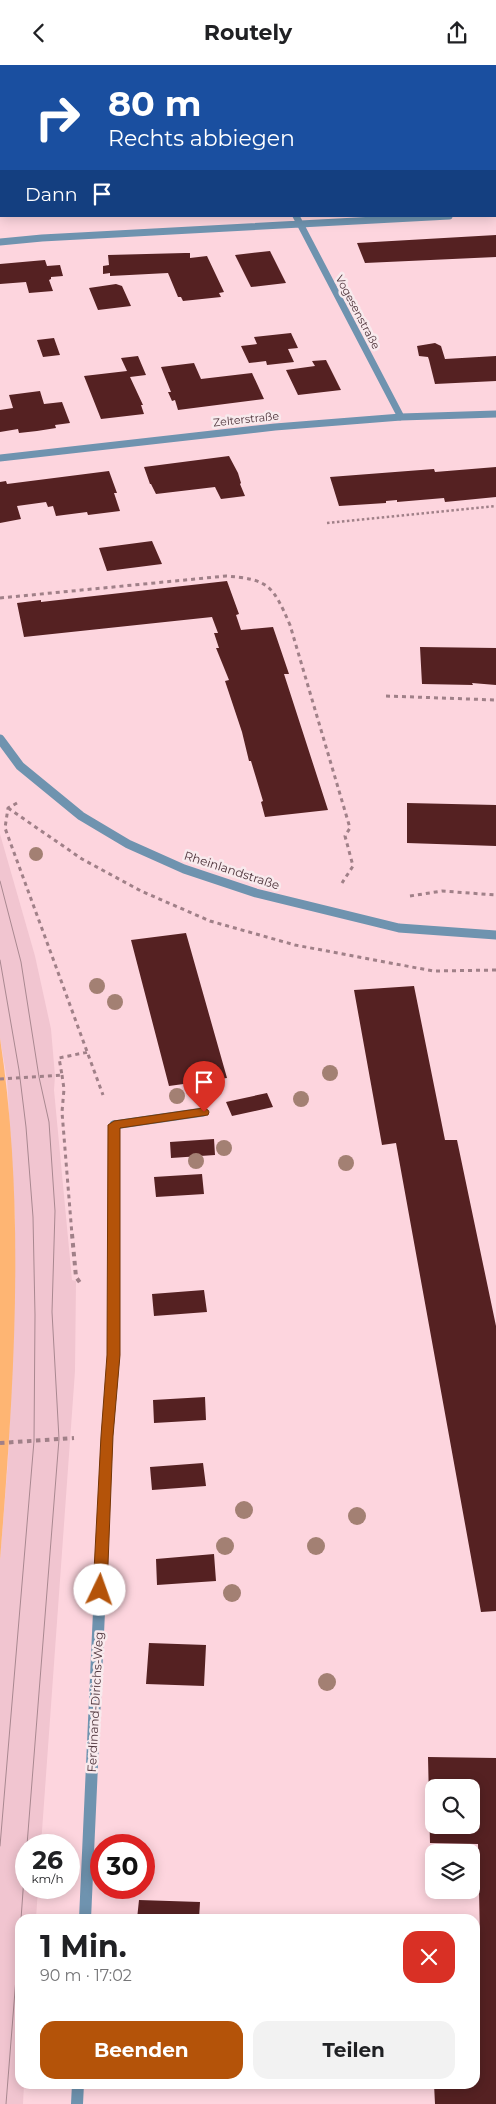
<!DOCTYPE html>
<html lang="de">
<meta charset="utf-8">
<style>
body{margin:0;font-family:Montserrat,sans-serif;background:#f2f2f2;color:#202124;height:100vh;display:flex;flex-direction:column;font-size:19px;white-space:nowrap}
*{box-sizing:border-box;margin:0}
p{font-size:16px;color:#757577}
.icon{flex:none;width:28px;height:28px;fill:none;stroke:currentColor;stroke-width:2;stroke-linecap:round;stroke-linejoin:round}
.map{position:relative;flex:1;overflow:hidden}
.panel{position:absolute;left:15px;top:1849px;width:465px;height:175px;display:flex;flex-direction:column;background:#fff;border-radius:15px;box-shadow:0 2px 12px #0003}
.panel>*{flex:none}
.hud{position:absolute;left:0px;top:0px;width:496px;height:152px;box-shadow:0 2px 12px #0003;background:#1a4fa0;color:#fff;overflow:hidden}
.tools{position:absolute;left:425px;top:1714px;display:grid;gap:10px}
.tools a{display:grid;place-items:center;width:55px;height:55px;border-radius:10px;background:#fff;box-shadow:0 2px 12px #0003;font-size:25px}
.speed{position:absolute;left:15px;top:1769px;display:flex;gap:10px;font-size:25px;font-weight:700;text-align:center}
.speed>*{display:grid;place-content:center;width:65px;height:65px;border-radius:50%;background:#fff;box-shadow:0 2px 12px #0003;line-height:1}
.speed small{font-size:12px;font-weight:400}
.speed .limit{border:8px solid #d22;background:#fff;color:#111}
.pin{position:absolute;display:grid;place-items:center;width:42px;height:42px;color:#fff;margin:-51px -21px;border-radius:50% 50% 50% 0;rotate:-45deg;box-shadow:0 0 5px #0007}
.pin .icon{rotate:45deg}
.me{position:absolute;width:55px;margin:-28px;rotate:3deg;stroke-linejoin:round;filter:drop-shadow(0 0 4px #0008)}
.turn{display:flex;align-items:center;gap:18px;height:105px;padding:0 25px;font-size:22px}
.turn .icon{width:65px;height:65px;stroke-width:2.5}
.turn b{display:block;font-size:35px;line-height:42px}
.then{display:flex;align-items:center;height:48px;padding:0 25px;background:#0003;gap:10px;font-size:19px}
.round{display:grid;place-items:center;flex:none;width:52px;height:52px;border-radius:15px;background:#f2f2f2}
.headline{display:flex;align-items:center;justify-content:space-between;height:85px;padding:0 25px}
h1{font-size:30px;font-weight:700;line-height:38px}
.cta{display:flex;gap:10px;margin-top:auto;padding:10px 25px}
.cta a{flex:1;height:58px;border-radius:15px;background:#b45309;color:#fff;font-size:20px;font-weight:700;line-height:58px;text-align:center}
.cta a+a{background:#f2f2f2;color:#202124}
header{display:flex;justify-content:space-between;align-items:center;height:65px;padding:0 25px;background:#fff;font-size:22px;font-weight:700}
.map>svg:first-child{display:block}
.built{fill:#f1c5d0}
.green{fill:#feb573}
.building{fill:#552122;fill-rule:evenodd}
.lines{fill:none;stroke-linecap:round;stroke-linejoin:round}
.path-far2{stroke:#a08088;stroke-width:2.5;stroke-dasharray:2.5 2.5;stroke-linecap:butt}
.path-far1{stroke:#a08088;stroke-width:3;stroke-dasharray:4 4;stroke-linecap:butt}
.path{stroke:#a08088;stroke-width:4;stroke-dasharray:4.5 4.5;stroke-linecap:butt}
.service{stroke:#6f93af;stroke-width:9}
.minor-far2{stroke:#6f93af;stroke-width:7}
.minor-far1{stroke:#6f93af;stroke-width:9}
.minor{stroke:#6f93af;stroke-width:12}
.tertiary{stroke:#6f93af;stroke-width:9}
.tram{stroke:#a98890;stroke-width:1}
.tree{fill:#a38073}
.route{fill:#b45309;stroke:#753606}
.labels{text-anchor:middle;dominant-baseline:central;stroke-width:5;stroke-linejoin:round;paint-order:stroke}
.far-street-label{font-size:11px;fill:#4c3239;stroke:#f8eaed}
.street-label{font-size:12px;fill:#4c3239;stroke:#f8eaed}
</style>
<header><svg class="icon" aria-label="back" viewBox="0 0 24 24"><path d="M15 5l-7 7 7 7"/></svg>Routely<svg class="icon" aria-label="share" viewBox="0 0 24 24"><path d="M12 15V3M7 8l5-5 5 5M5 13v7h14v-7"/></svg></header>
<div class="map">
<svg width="496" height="2039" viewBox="0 0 496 2039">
<rect width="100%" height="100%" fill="#fdd5de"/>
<path class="built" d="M 0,769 L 35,891 L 51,964 L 55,1011 L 54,1025 L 72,1215 L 76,1216 L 75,1306 L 41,1780 L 26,1780 L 26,1822 L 38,1823 L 36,1854 L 20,1854 L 20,2019 L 24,2019 L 23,2039 L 0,2039 L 0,1495 L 8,1395 L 14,1256 L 15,1153 L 7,1015 L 0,973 Z"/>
<path class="green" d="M 0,973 C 26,1145 14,1322 0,1495 Z"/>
<path class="building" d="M 496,170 L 496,192 L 365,198 L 357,178 Z
M 270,186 L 286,218 L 251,222 L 235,190 Z
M 185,188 L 190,188 L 190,193 L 207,191 L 224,227 L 219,228 L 221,232 L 183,236 L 181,232 L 178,232 L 168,208 L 110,211 L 110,208 L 103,209 L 103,201 L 109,200 L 108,190 Z
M 45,195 L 47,201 L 60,200 L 63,211 L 51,212 L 51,214 L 49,215 L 53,226 L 29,228 L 26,217 L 0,219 L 0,199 Z
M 116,219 L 122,221 L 131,241 L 98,245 L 89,223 Z
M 291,268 L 298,283 L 288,284 L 294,297 L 267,300 L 266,296 L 249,298 L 241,281 L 257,279 L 254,272 Z
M 54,273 L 60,290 L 43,292 L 37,275 Z
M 435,278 L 441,281 L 445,294 L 496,291 L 496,316 L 435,319 L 429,295 L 428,292 L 419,291 L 417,281 Z
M 138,291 L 146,310 L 130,312 L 143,340 L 141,340 L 144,349 L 101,354 L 84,311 L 127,306 L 121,293 Z
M 326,295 L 341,325 L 298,330 L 286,305 L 315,301 L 312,296 Z
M 194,298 L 201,314 L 252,308 L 264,334 L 178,345 L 175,335 L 172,336 L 168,327 L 171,327 L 161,302 Z
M 40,326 L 44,339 L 62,337 L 70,358 L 55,360 L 56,363 L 37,366 L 19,368 L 18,364 L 0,367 L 0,345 L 13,343 L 9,330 Z
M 229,391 L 238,408 L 241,418 L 240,419 L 245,431 L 221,434 L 215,422 L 156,429 L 151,419 L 150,419 L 144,402 Z
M 496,402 L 496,432 L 445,437 L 444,433 L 397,437 L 397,435 L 386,436 L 386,438 L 339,441 L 330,412 L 434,404 L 435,407 Z
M 109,406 L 117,428 L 114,428 L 120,446 L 88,450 L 87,447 L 56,451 L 53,441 L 48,442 L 46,437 L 17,441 L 21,454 L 0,458 L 0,417 L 6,416 L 7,419 Z
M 152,476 L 162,499 L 107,506 L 99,483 Z
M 227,516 L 239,549 L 236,550 L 241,565 L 273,562 L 289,609 L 284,609 L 328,745 L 265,752 L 261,737 L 263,736 L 251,696 L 249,696 L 242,667 L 225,616 L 229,615 L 216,583 L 219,583 L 214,568 L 218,568 L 212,552 L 24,572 L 17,538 L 41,535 L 41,537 Z
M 420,582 L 496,583 L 496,620 L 472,618 L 473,620 L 422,619 Z
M 407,738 L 496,740 L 496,781 L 407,778 Z
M 186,868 L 227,1013 L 169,1021 L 131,875 Z
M 414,921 L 445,1075 L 457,1075 L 496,1261 L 496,1546 L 481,1547 L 396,1078 L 382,1080 L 354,925 Z
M 267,1028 L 273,1042 L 232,1051 L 226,1037 Z
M 214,1074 L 215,1090 L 171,1093 L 170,1077 Z
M 202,1109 L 204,1129 L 156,1132 L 154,1112 Z
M 204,1225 L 207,1247 L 154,1251 L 152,1229 Z
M 205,1332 L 206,1355 L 154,1358 L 153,1335 Z
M 203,1398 L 206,1421 L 152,1425 L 150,1402 Z
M 214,1489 L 216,1516 L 157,1520 L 156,1494 Z
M 149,1578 L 206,1580 L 204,1621 L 146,1619 Z
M 428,1692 L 496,1693 L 496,2039 L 435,2039 L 434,2019 L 475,2019 L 475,1870 L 480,1871 L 478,1779 L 430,1778 ZM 434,1722 L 471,1722 L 471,1760 L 434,1760 Z
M 139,1835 L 200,1837 L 199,1854 L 137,1854 Z"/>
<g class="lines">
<path class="path-far2" d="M 327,458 L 496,441"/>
<path class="path-far1" d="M 0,533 L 226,511 C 269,514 273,521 290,560 L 350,763 L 345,771 L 353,801 L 342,818
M 386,631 L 496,635
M 17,738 L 8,743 L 5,763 L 103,1030
M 8,743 L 82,794 L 141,826 L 210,856 L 295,880 L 433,906 L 496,905
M 410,831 L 442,826 L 496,830
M 62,1010 L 64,1024 L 62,1047 L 72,1170
M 0,1014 L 62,1010 L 59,993 L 88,987"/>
<path class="path" d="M 72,1169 L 76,1212 L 81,1219
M 0,1378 L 74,1373"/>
<path class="service" d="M 114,1060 L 203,1047"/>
<path class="minor-far2" d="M 296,151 L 401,352
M 0,177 L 42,173 L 449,151
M 0,393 L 275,362 L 401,352 L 496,349"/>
<path class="minor-far1" d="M 114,1060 L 114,1170"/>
<path class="minor" d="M 85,1854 L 107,1371 L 114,1290 L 114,1169
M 77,2039 L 78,2019"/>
<path class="tertiary" d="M 0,674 L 20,701 L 81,751 L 128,779 L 184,804 L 256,828 L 399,863 L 496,870"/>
<path class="tram" d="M 0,816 L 21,897 L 39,1012 L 49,1057 L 55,1146 L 52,1247 L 59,1374 L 27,1780
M 0,895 L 19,1005 L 26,1062 L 33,1152 L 35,1250 L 34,1376 L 0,1781
M 21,1854 L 26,1785
M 6,2039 L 20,1863"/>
</g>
<g class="tree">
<circle cx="36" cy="789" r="7"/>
<circle cx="97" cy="921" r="8"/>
<circle cx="115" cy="937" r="8"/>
<circle cx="330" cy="1008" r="8"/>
<circle cx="177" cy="1031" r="8"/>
<circle cx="301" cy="1034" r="8"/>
<circle cx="224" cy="1083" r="8"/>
<circle cx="196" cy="1096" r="8"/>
<circle cx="346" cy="1098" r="8"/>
<circle cx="244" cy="1445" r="9"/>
<circle cx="357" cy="1451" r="9"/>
<circle cx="225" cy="1481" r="9"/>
<circle cx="316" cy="1481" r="9"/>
<circle cx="232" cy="1528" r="9"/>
<circle cx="327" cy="1617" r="9"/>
</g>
<path class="route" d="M 204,1043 L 208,1045 L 209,1047 L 208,1050 L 120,1063 L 120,1290 L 113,1371 L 107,1525 L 105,1529 L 100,1531 L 95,1529 L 93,1525 L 101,1371 L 107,1290 L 108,1060 L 114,1056 Z"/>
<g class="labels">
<g class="far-street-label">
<text transform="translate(358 247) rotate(62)">Vogesenstraße</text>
<text transform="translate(246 354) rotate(-6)">Zelterstraße</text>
</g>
<g class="street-label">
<text transform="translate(232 805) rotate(18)">Rheinlandstraße</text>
<text transform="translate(95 1637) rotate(-87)">Ferdinand-Dirichs-Weg</text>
</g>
</g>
</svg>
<div class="tools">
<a><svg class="icon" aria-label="search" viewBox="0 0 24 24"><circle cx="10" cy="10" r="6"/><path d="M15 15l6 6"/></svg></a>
<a><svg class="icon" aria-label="layers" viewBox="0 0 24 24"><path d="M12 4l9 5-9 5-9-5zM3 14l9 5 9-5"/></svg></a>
</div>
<div class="speed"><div>26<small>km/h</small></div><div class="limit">30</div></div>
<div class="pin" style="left:204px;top:1047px;background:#d93025"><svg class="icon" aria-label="arrive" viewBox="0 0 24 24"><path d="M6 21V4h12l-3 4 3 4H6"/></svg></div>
<svg class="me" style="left:100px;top:1525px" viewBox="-20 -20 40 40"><circle r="19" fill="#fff"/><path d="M0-13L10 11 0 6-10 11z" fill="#b45309"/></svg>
<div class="hud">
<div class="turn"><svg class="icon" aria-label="right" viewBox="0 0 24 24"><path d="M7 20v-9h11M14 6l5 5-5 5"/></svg><div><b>80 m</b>Rechts abbiegen</div></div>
<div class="then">Dann<svg class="icon" aria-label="arrive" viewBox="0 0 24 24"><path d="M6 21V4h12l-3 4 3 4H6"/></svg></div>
</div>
<section class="panel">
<div class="headline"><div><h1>1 Min.</h1><p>90 m · 17:02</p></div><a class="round" style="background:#d93025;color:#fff"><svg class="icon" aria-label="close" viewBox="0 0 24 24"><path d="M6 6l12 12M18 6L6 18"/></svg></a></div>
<div class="cta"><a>Beenden</a><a>Teilen</a></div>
</section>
</div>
